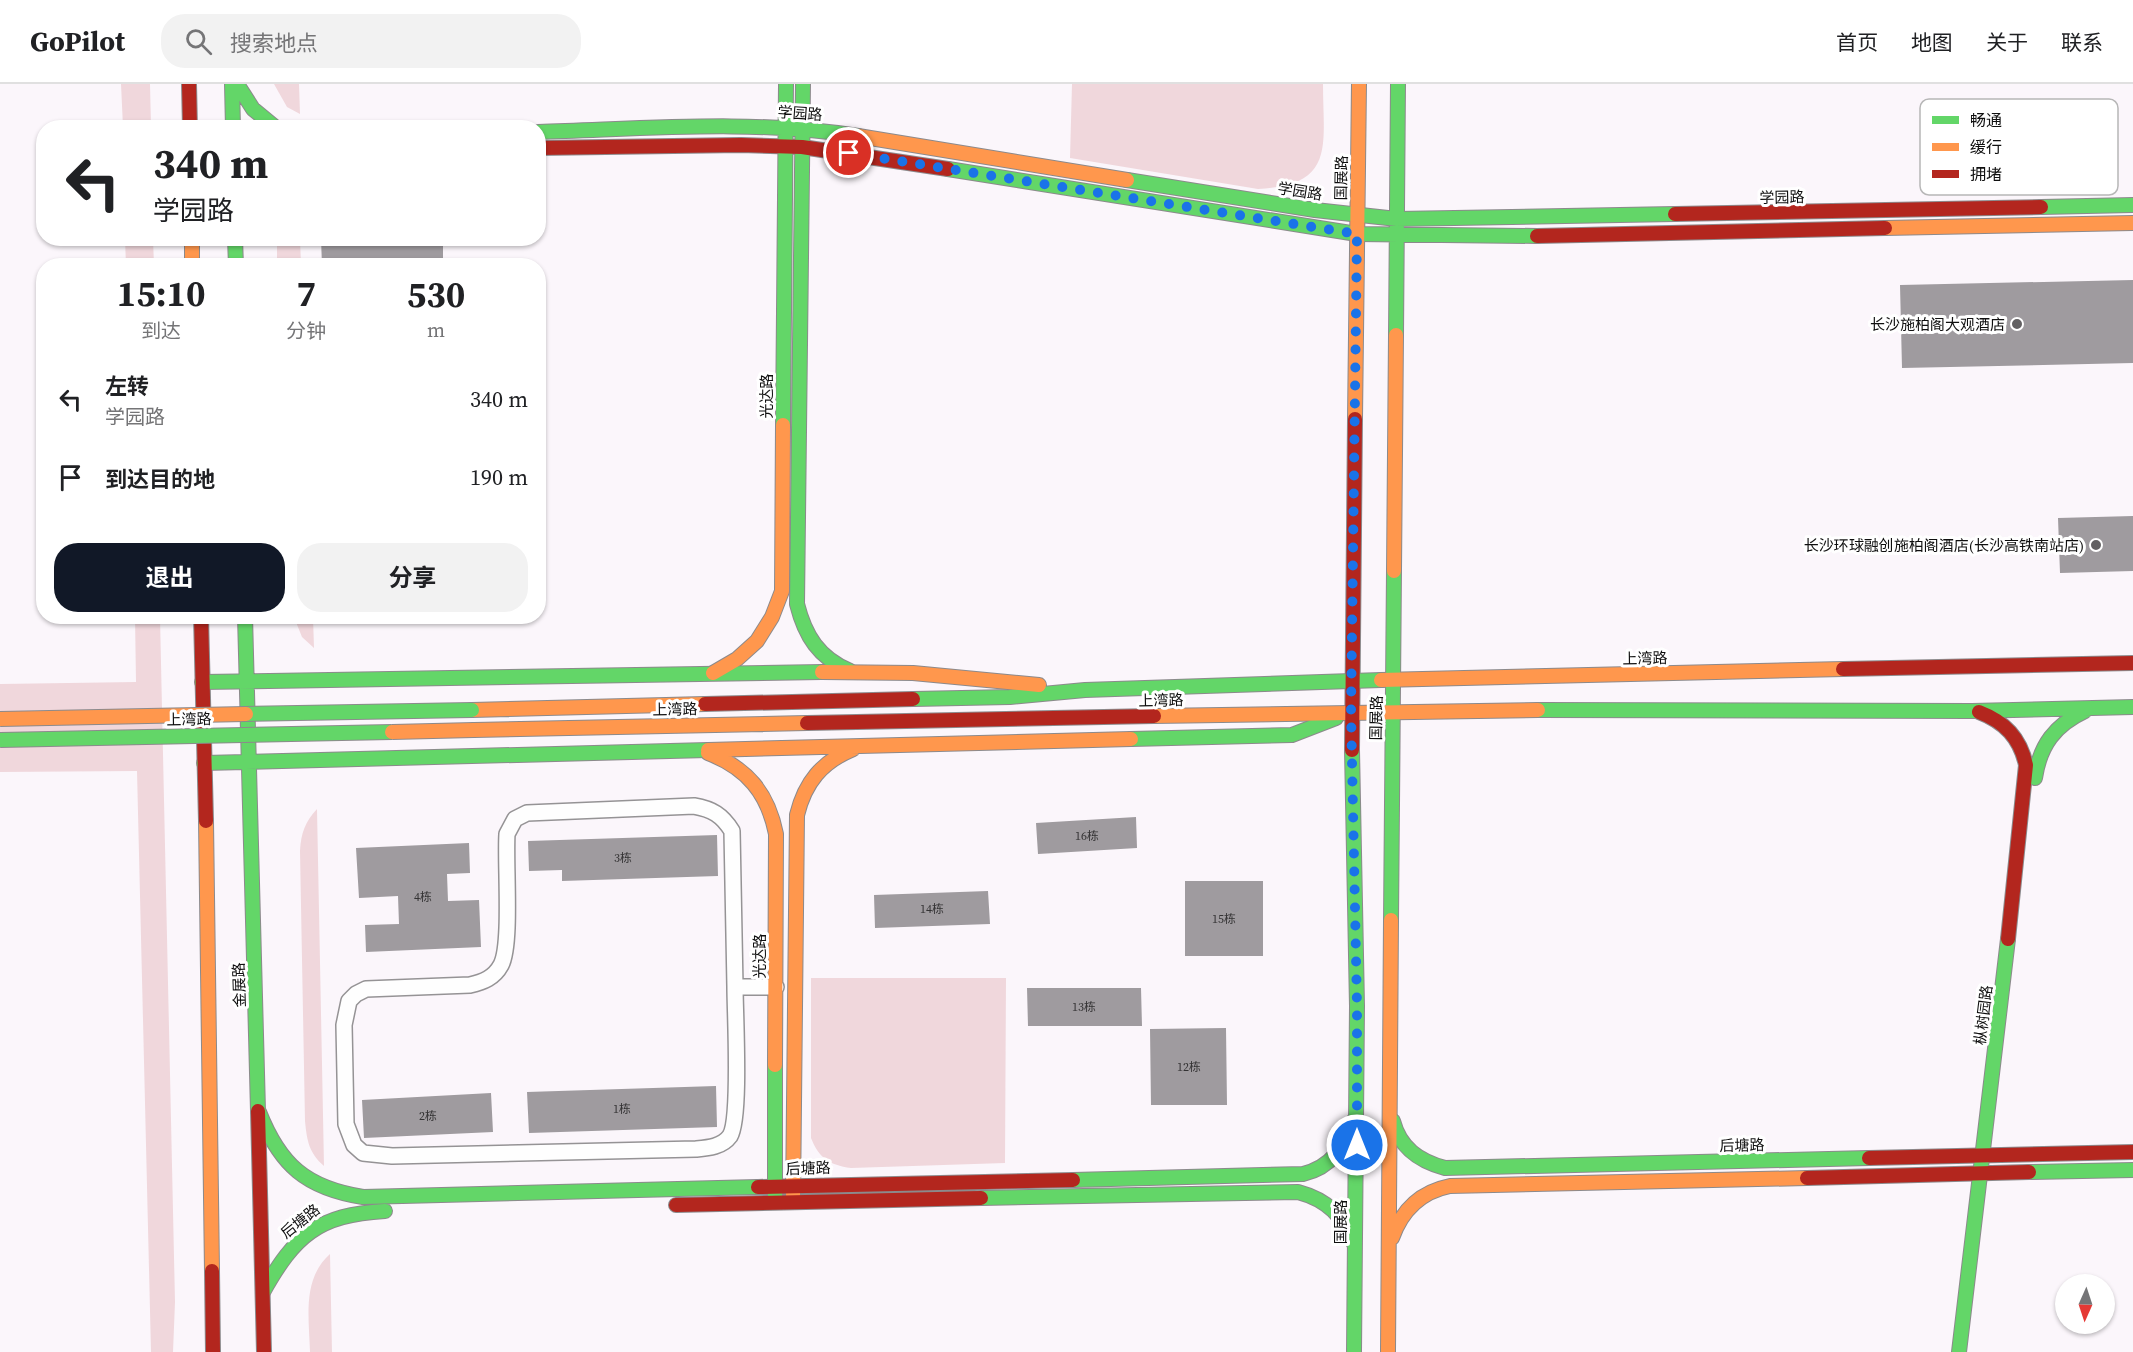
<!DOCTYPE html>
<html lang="zh">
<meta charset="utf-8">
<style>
body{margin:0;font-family:"Source Serif 4","Noto Sans SC",serif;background:#f2f2f2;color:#202124;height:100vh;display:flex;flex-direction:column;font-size:22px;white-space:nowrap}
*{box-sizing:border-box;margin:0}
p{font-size:20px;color:#757577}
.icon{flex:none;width:33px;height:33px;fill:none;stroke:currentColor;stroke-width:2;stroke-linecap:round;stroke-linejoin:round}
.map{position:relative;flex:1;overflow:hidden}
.panel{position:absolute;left:36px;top:174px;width:510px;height:366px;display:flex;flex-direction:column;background:#fff;border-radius:24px;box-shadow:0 2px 4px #0004}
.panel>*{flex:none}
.banner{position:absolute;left:36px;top:36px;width:510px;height:126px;border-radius:24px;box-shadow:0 2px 4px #0004;background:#fff;color:#202124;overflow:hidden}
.needle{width:39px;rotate:183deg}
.buttons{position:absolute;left:2055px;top:1190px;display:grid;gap:12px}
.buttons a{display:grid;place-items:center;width:60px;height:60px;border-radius:50%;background:#fff;box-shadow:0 2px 4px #0004;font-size:30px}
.pin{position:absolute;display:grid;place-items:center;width:51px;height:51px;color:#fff;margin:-26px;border:3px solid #fff;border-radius:50%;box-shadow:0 2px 6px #0007}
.me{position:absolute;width:66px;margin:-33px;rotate:0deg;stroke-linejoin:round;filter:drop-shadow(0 0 4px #0008)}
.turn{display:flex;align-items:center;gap:21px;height:126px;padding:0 18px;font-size:27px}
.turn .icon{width:78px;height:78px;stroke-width:2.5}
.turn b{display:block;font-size:42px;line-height:51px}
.eta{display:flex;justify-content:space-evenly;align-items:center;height:102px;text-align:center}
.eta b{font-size:36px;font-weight:700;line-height:42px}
.primary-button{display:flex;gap:12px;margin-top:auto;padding:12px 18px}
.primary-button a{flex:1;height:69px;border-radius:24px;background:#111827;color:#fff;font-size:24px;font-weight:700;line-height:69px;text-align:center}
.primary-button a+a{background:#f2f2f2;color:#202124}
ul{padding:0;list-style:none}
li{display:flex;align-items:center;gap:18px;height:78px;padding:0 18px}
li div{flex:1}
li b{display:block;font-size:22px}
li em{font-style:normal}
header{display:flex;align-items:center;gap:36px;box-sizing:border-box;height:84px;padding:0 30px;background:#fff;border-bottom:2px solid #e0e0e0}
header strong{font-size:28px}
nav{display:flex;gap:33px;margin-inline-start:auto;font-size:21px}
.search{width:420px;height:54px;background:#f2f2f2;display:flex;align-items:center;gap:15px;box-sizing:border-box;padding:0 21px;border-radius:24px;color:#757577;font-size:22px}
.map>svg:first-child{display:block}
.green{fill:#f0d7dc}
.building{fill:#9f9b9f}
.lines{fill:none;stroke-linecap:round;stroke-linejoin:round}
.street-casing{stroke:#959395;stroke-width:18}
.fast-casing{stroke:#8c8a8c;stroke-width:16}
.slow-casing{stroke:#8c8a8c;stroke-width:16}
.jam-casing{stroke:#8c8a8c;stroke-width:16}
.street{stroke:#fefefe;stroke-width:15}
.fast{stroke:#63d668;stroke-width:14}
.slow{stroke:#ff974d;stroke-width:14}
.jam{stroke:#b3261e;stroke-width:14}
.fast-bridge-casing{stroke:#8c8a8c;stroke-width:16;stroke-linecap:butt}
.slow-bridge-casing{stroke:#8c8a8c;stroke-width:16;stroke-linecap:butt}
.fast-bridge{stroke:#63d668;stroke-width:14}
.slow-bridge{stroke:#ff974d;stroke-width:14}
.route{stroke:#1a73e8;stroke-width:10;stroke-dasharray:0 18}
.poi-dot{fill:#626062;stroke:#fff;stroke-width:2}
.labels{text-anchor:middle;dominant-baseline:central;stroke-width:6;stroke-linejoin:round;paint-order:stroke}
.number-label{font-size:12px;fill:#333233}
.street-label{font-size:15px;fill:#0f0f0f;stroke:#fff}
.poi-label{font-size:15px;fill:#0f0f0f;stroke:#fff;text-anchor:end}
.key{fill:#fff;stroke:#b7b7b7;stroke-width:1.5}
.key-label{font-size:16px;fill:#0f0f0f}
</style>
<header>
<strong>GoPilot</strong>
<div class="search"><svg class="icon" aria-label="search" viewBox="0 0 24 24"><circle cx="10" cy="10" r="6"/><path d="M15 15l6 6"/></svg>搜索地点</div>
<nav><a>首页</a><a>地图</a><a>关于</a><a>联系</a></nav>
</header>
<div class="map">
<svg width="2133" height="1268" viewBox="0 0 2133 1268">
<rect width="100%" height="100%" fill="#fbf6fb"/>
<path class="green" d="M 121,0 L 150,0 L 151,43 L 123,43 Z
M 274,0 L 299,0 L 300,30 L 287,23 Z
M 1072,0 L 1323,0 C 1323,62 1336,101 1258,105 L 1070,74 Z
M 125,155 L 153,155 L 154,181 L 126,181 Z
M 277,155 L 300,155 L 301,181 L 277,181 Z
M 135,533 L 160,533 L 175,1218 L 173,1268 L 151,1268 L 137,687 L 0,688 L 0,600 L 136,598 Z
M 294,533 L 313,533 L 314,564 L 302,553 Z
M 317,725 L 324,1082 C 309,1069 307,1057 305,1037 L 300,767 C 301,749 305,738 317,725 Z
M 811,894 L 1006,894 L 1005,1079 L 851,1084 C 829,1081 819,1074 811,1054 Z
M 330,1170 L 332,1268 L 310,1268 C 309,1233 302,1195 330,1170 Z"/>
<path class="building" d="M 321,154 L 443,154 L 443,182 L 322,182 Z
M 2133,196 L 2133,279 L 1902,284 L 1900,201 Z
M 2133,432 L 2133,487 L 2060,489 L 2058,434 Z
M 1136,733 L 1137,764 L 1038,770 L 1036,739 Z
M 717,751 L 718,792 L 562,797 L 562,786 L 529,787 L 528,757 Z
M 469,759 L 470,789 L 447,790 L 448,817 L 479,816 L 481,863 L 366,868 L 365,841 L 399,840 L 398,812 L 359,814 L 356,764 Z
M 1185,797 L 1263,797 L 1263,872 L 1185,872 Z
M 988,807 L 990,840 L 875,844 L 874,811 Z
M 1027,904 L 1141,904 L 1142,942 L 1028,942 Z
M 1226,944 L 1227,1021 L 1151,1021 L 1150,945 Z
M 716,1002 L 717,1043 L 529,1049 L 527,1008 Z
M 491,1009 L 493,1048 L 364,1054 L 362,1016 Z"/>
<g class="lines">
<g class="street-casing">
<path id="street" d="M 735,903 C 735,930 741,1034 730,1052 C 722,1063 708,1064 696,1065 L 392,1072 L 363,1069 L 354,1061 L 346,1040 L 344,941 L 349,917 L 356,910 L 366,905 L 470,901 C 483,898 494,894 501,881 C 512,860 505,779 507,750 L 515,735 L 527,729 L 694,722 C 712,725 722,731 732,747 L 735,903 L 776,903"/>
</g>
<g class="fast-casing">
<path id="fast" d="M 232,0 L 233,44
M 237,0 L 253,25 L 276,44
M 803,0 L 797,520 C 805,552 819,574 850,587
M 538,48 C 644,45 753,35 858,52
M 948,85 L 1357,150 L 1537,152
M 1127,96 L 1315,126 L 1397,135 L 1675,130
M 2041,123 L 2133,121
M 235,154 L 236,182
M 1396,251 L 1398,0
M 783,341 L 786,0
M 245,532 L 258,1027
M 202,598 L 822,588
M 913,615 L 1010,613 L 1085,606 L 1381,596
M 1538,626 L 1972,627 L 2133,623
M 1131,655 L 1292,651 L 1336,634
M 1352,666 L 1357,922 L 1354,1268
M 204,679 L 708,666
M 2035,694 C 2040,661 2055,641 2085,627
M 1391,836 L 1394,487
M 259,1028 C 280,1081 306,1104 363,1113 L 758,1103
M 1393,1037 C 1400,1064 1419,1077 1445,1084 L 1869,1074
M 2029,1088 L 2133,1086
M 1073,1096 L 1303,1090 C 1332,1083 1344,1063 1354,1036
M 981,1114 L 1298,1108 C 1328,1116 1343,1132 1354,1160
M 775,1116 L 775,981
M 263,1208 C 295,1151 318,1131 385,1127
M 1959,1268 L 2008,855"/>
</g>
<g class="slow-casing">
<path id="slow" d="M 858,52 L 1127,96
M 1885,144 L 2133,139
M 192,154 L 192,182
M 1355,335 L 1359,0
M 1394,487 L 1396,251
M 822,588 L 913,589 L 1039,601
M 713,589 L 737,575 L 757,557 L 772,533 L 782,507 L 783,341
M 1381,596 L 1843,585
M 472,626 L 705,620
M 1154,632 L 1538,626
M 474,646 L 807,639
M 708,666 L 1131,655
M 708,669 C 747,684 768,709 776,750 L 775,981
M 206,737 L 212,1187
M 793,1116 L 797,731 C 805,698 822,678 853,665
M 1392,1154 C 1402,1126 1420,1108 1450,1102 L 1807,1094
M 1388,1268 L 1391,836"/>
</g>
<g class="jam-casing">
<path id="jam" d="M 189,0 L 190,44
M 538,64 L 741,61 L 802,63 L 948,85
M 1675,130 L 2041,123
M 1537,152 L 1885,144
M 201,532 L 206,737
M 1843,585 L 2133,579
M 705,620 L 913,615
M 1979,628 C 2005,638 2020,654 2026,681 L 2008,855
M 807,639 L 1154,632
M 1352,666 L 1355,335
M 258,1027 L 264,1268
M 1869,1074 L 2133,1068
M 1807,1094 L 2029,1088
M 758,1103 L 1073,1096
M 676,1121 L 981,1114
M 212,1187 L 213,1268"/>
</g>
<use href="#street" class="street"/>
<use href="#fast" class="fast"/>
<use href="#slow" class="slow"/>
<use href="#jam" class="jam"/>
<g class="fast-bridge-casing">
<path id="fast-bridge" d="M 246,630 L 472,626
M 0,656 L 392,648"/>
</g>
<g class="slow-bridge-casing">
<path id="slow-bridge" d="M 0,635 L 246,630
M 392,648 L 474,646"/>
</g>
<use href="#fast-bridge" class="fast-bridge"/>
<use href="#slow-bridge" class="slow-bridge"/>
</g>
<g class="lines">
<path class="route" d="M 849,69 L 1357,150 L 1351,628 L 1357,922 L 1357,1061"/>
</g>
<g class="poi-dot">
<circle cx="2017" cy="240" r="6"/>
<circle cx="2096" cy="461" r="6"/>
</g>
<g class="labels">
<g class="number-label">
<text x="1087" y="752">16栋</text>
<text x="623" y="774">3栋</text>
<text x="423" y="813">4栋</text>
<text x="932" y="825">14栋</text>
<text x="1224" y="835">15栋</text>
<text x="1084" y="923">13栋</text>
<text x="1189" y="983">12栋</text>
<text x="622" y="1025">1栋</text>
<text x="428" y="1032">2栋</text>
</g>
<g class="street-label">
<text transform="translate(800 29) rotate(4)">学园路</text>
<text transform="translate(1341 94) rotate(-89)">国展路</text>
<text transform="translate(1300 107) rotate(9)">学园路</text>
<text transform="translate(1782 113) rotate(-1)">学园路</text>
<text transform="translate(766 312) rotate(-90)">光达路</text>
<text transform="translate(1645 574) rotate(-1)">上湾路</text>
<text transform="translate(1161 616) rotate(-1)">上湾路</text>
<text transform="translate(675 625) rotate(-1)">上湾路</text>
<text transform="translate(1376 634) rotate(-89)">国展路</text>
<text transform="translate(189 635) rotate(-1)">上湾路</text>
<text transform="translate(759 872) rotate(-90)">光达路</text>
<text transform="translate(239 901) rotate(-92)">金展路</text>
<text transform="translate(1983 931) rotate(-83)">枞树园路</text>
<text transform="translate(1742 1061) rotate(-1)">后塘路</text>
<text transform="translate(808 1084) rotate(-2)">后塘路</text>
<text transform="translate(300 1137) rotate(-38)">后塘路</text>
<text transform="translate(1340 1138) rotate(-90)">国展路</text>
</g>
<g class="poi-label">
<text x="2005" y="240">长沙施柏阁大观酒店</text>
<text x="2084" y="461">长沙环球融创施柏阁酒店(长沙高铁南站店)</text>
</g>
</g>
<rect x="1920" y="15" width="198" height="96" rx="9" class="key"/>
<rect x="1932" y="32" width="27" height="8" fill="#63d668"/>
<rect x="1932" y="59" width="27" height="8" fill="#ff974d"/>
<rect x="1932" y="86" width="27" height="8" fill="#b3261e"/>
<g class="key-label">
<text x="1970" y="42">畅通</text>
<text x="1970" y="69">缓行</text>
<text x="1970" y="96">拥堵</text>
</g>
</svg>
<div class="buttons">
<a><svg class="needle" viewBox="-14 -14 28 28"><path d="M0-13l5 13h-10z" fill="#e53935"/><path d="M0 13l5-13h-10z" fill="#757577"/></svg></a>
</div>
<div class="pin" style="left:849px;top:69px;background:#d93025"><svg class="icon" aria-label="arrive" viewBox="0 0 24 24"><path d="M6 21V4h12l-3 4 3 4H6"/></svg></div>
<svg class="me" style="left:1357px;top:1061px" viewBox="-20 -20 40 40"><circle r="17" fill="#1a73e8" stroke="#fff" stroke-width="3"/><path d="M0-11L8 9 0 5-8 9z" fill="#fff"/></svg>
<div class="banner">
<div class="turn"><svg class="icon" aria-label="left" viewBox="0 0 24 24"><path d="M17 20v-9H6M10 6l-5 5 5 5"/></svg><div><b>340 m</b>学园路</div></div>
</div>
<section class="panel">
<div class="eta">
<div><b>15:10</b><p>到达</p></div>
<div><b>7</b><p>分钟</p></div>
<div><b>530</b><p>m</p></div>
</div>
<ul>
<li><svg class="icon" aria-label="left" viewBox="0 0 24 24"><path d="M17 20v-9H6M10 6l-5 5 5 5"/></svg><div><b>左转</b><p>学园路</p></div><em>340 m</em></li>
<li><svg class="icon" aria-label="arrive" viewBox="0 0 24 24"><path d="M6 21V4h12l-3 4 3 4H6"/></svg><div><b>到达目的地</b></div><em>190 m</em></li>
</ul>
<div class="primary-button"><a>退出</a><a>分享</a></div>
</section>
</div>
